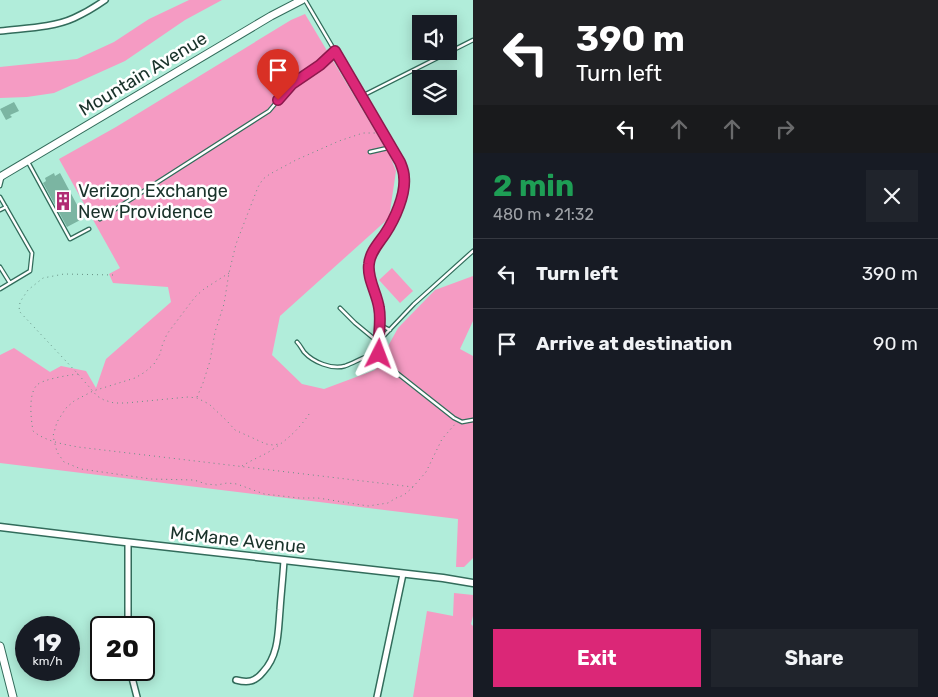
<!DOCTYPE html>
<meta charset="utf-8">
<style>
body{margin:0;font-family:Rubik,sans-serif;background:#20242c;color:#f1f3f6;height:100vh;display:flex;flex-direction:column;font-size:19px;white-space:nowrap}
*{box-sizing:border-box;margin:0}
p{font-size:16px;color:#9ea1a6}
.icon{flex:none;width:28px;height:28px;fill:none;stroke:currentColor;stroke-width:2;stroke-linecap:round;stroke-linejoin:round}
.map{position:relative;flex:1;overflow:hidden}
.details{display:flex;flex-direction:column;background:#171b24;width:465px}
.details>*{flex:none}
.hud{background:#202124;color:#fff;overflow:hidden}
.fabs{position:absolute;left:412px;top:15px;display:grid;gap:10px}
.fabs a{display:grid;place-items:center;width:45px;height:45px;border-radius:0px;background:#171b24;box-shadow:0 2px 12px #0003;font-size:25px}
.speed{position:absolute;left:15px;top:616px;display:flex;gap:10px;font-size:25px;font-weight:700;text-align:center}
.speed>*{display:grid;place-content:center;width:65px;height:65px;border-radius:50%;background:#171b24;box-shadow:0 2px 12px #0003;line-height:1}
.speed small{font-size:12px;font-weight:400}
.speed .limit{border:2px solid #111;border-radius:8px;background:#fff;color:#111}
.pin{position:absolute;display:grid;place-items:center;width:42px;height:42px;color:#fff;margin:-51px -21px;border-radius:50% 50% 50% 0;rotate:-45deg;box-shadow:0 0 5px #0007}
.pin .icon{rotate:45deg}
.me{position:absolute;width:55px;margin:-28px;rotate:3deg;stroke-linejoin:round;filter:drop-shadow(0 0 4px #0008)}
.turn{display:flex;align-items:center;gap:18px;height:105px;padding:0 20px;font-size:22px}
.turn .icon{width:65px;height:65px;stroke-width:2.5}
.turn b{display:block;font-size:35px;line-height:42px}
.lanes{display:flex;align-items:center;height:48px;padding:0 20px;background:#0003;justify-content:center;gap:25px;direction:ltr}
.lanes .off{opacity:.35}
.round{display:grid;place-items:center;flex:none;width:52px;height:52px;border-radius:0px;background:#20242c}
.summary{display:flex;align-items:center;justify-content:space-between;height:85px;padding:0 20px}
h1{font-size:30px;font-weight:700;line-height:38px;color:#1e9e55}
.cta{display:flex;gap:10px;margin-top:auto;padding:10px 20px}
.cta a{flex:1;height:58px;border-radius:0px;background:#db2777;color:#fff;font-size:20px;font-weight:700;line-height:58px;text-align:center}
.cta a+a{background:#20242c;color:#f1f3f6}
ul{padding:0;list-style:none}
li{display:flex;align-items:center;gap:15px;height:70px;padding:0 20px;border-top:1px solid #363941}
li div{flex:1}
li b{display:block;font-size:19px}
li em{font-style:normal}
main{display:flex;flex:1;min-height:0}
.map>svg:first-child{display:block}
.green{fill:#f59bc3}
.building{fill:#7bb5a2}
.lines{fill:none;stroke-linecap:round;stroke-linejoin:round}
.service-casing{stroke:#326c5b;stroke-width:5}
.minor-casing{stroke:#326c5b;stroke-width:8}
.tertiary-casing{stroke:#326c5b;stroke-width:9}
.secondary-casing{stroke:#326c5b;stroke-width:9}
.path{stroke:#669083;stroke-width:1;stroke-dasharray:1 4;stroke-linecap:butt}
.service{stroke:#fff;stroke-width:2.5}
.minor{stroke:#fff;stroke-width:5}
.tertiary{stroke:#fff;stroke-width:6}
.secondary{stroke:#fff;stroke-width:7}
.route-casing{stroke:#8e194d;stroke-width:12}
.route{stroke:#db2777;stroke-width:9}
.labels{text-anchor:middle;dominant-baseline:central;stroke-width:5;stroke-linejoin:round;paint-order:stroke}
.street-label{font-size:18px;fill:#19322a;stroke:#fff}
.poi-label{font-size:18px;fill:#19322a;stroke:#fff;text-anchor:start}
</style>
<main>
<div class="map">
<svg width="473" height="697" viewBox="0 0 473 697">
<rect width="100%" height="100%" fill="#b1edda"/>
<path class="green" d="M 189,0 L 222,0 L 185,20 L 125,61 L 54,93 L 27,97 L 0,98 L 0,67 L 77,59 L 114,42 L 149,19 Z
M 305,14 L 390,156 L 396,171 L 389,218 L 280,316 L 272,355 L 302,384 L 324,389 L 375,370 L 398,328 L 435,290 L 473,276 L 473,321 L 460,349 L 473,356 L 473,558 L 464,567 L 456,567 L 458,519 L 0,463 L 0,355 L 14,348 L 50,372 L 61,366 L 86,371 L 96,388 L 106,359 L 171,302 L 168,287 L 113,283 L 109,274 L 120,268 L 59,159 L 116,127 L 291,20 Z
M 392,268 L 413,291 L 400,303 L 379,280 Z
M 454,593 L 473,595 L 473,616 L 471,624 L 473,626 L 473,697 L 413,697 L 427,611 L 453,616 Z"/>
<path class="building" d="M 14,102 L 19,111 L 10,115 L 12,117 L 6,120 L 0,109 Z
M 54,173 L 55,176 L 60,173 L 84,218 L 67,227 L 43,183 L 46,181 L 45,178 Z"/>
<g class="lines">
<g class="service-casing">
<path id="service" d="M 305,0 L 400,162 L 405,179 L 402,196 L 392,222 L 371,254 L 369,262 L 370,278 L 379,306 L 381,322 L 378,347 L 379,353 L 383,362 L 454,418 L 462,422 L 473,420
M 362,96 L 473,40
M 370,152 L 392,147
M 28,162 L 70,239 L 89,229
M 0,186 L 2,178
M 0,197 L 32,253 L 30,271 L 0,289
M 0,210 L 6,207
M 100,219 L 269,111 L 292,84 L 320,65 L 335,51
M 0,267 L 10,283
M 340,308 L 355,323 L 378,342 L 414,304 L 473,251
M 380,325 L 390,330
M 297,342 C 300,345 302,349 304,352 C 313,362 332,370 345,366 C 356,362 366,355 379,353"/>
</g>
<g class="minor-casing">
<path id="minor" d="M 0,31 C 24,28 52,28 74,18 C 85,13 95,7 105,0
M 128,628 L 128,543
M 130,670 L 137,697
M 236,680 C 248,683 255,682 263,672 C 279,655 278,632 280,610 C 281,594 283,577 284,560
M 377,697 L 403,574"/>
</g>
<g class="tertiary-casing">
<path id="tertiary" d="M 0,527 L 116,541 L 443,578 L 473,583"/>
</g>
<g class="secondary-casing">
<path id="secondary" d="M 0,177 L 271,16 L 302,0
M 0,646 L 13,697"/>
</g>
<path class="path" d="M 229,273 L 204,289 L 195,297 L 167,334 L 162,346 L 160,354 L 154,364 L 145,372 L 135,378 L 93,391 L 74,401 L 66,408 L 57,422 L 53,436 L 57,452 L 64,462 L 81,469 L 151,479 L 194,480 L 206,484 L 217,485 L 227,483 L 237,484 L 264,494 L 299,498 L 318,498 L 368,506 L 388,503 L 396,498 L 404,495 L 413,487 L 426,472 L 442,439 L 456,423
M 113,275 L 64,274 L 43,278 L 28,290 L 20,302 L 19,311 L 78,374 L 97,396 L 104,400 L 114,403 L 126,403 L 188,397 L 197,398 L 209,404 L 227,421 L 235,430 L 266,444 L 273,445 L 279,444
M 78,374 C 70,375 43,379 37,385 C 28,394 31,419 33,431 C 45,441 62,444 78,447 L 413,487
M 197,397 L 203,383 L 210,361 L 215,332 L 224,304 L 229,273 L 236,244 L 258,187 L 263,179 L 270,174 L 296,160 L 339,141 L 363,133 L 377,133
M 242,466 C 250,461 259,457 267,453 C 285,442 300,429 311,411"/>
<use href="#service" class="service"/>
<use href="#minor" class="minor"/>
<use href="#tertiary" class="tertiary"/>
<use href="#secondary" class="secondary"/>
</g>
<g class="lines">
<g class="route-casing">
<path id="route" d="M 278,100 L 292,84 L 320,65 L 335,51 L 400,162 C 402,167 404,171 404,177 C 406,194 395,219 385,234 C 379,243 370,252 369,264 C 367,279 377,293 379,308 C 382,323 377,338 379,354"/>
</g>
<use href="#route" class="route"/>
</g>
<defs>
<g id="building-bare" transform="scale(1.5)"><path d="M-4-6H4V6H1V3H-1V6H-4ZM-2.5-4.3h1.7v1.8h-1.7ZM.8-4.3h1.7v1.8H.8ZM-2.5-1h1.7V.8h-1.7ZM.8-1h1.7V.8H.8Z" fill="#b02b73" stroke="#fff" stroke-width="2.5" paint-order="stroke"/></g>
</defs>
<g fill-rule="evenodd">
<use href="#building-bare" x="63" y="201"/>
</g>
<g class="labels">
<g class="street-label">
<text transform="translate(143 74) rotate(-31)">Mountain Avenue</text>
<text transform="translate(238 540) rotate(6)">McMane Avenue</text>
</g>
<g class="poi-label">
<text x="78" y="191">Verizon Exchange<tspan x="78" dy="21">New Providence</tspan></text>
</g>
</g>
</svg>
<div class="fabs">
<a><svg class="icon" aria-label="sound" viewBox="0 0 24 24"><path d="M4 9h4l5-4v14l-5-4H4zM17 9q2 3 0 6"/></svg></a>
<a><svg class="icon" aria-label="layers" viewBox="0 0 24 24"><path d="M12 4l9 5-9 5-9-5zM3 14l9 5 9-5"/></svg></a>
</div>
<div class="speed"><div>19<small>km/h</small></div><div class="limit">20</div></div>
<div class="pin" style="left:278px;top:100px;background:#d93025"><svg class="icon" aria-label="arrive" viewBox="0 0 24 24"><path d="M6 21V4h12l-3 4 3 4H6"/></svg></div>
<svg class="me" style="left:379px;top:354px" viewBox="-20 -20 40 40"><path d="M0-17L14 15 0 8-14 15z" fill="#db2777" stroke="#fff" stroke-width="4"/></svg>
</div>
<section class="details">
<div class="hud">
<div class="turn"><svg class="icon" aria-label="left" viewBox="0 0 24 24"><path d="M17 20v-9H6M10 6l-5 5 5 5"/></svg><div><b>390 m</b>Turn left</div></div>
<div class="lanes"><svg class="icon" aria-label="left" viewBox="0 0 24 24"><path d="M17 20v-9H6M10 6l-5 5 5 5"/></svg><svg class="icon off" aria-label="ahead" viewBox="0 0 24 24"><path d="M12 20V5M6 11l6-6 6 6"/></svg><svg class="icon off" aria-label="ahead" viewBox="0 0 24 24"><path d="M12 20V5M6 11l6-6 6 6"/></svg><svg class="icon off" aria-label="right" viewBox="0 0 24 24"><path d="M7 20v-9h11M14 6l5 5-5 5"/></svg></div>
</div>
<div class="summary"><div><h1>2 min</h1><p>480 m · 21:32</p></div><a class="round"><svg class="icon" aria-label="close" viewBox="0 0 24 24"><path d="M6 6l12 12M18 6L6 18"/></svg></a></div>
<ul>
<li><svg class="icon" aria-label="left" viewBox="0 0 24 24"><path d="M17 20v-9H6M10 6l-5 5 5 5"/></svg><div><b>Turn left</b></div><em>390 m</em></li>
<li><svg class="icon" aria-label="arrive" viewBox="0 0 24 24"><path d="M6 21V4h12l-3 4 3 4H6"/></svg><div><b>Arrive at destination</b></div><em>90 m</em></li>
</ul>
<div class="cta"><a>Exit</a><a>Share</a></div>
</section>
</main>
